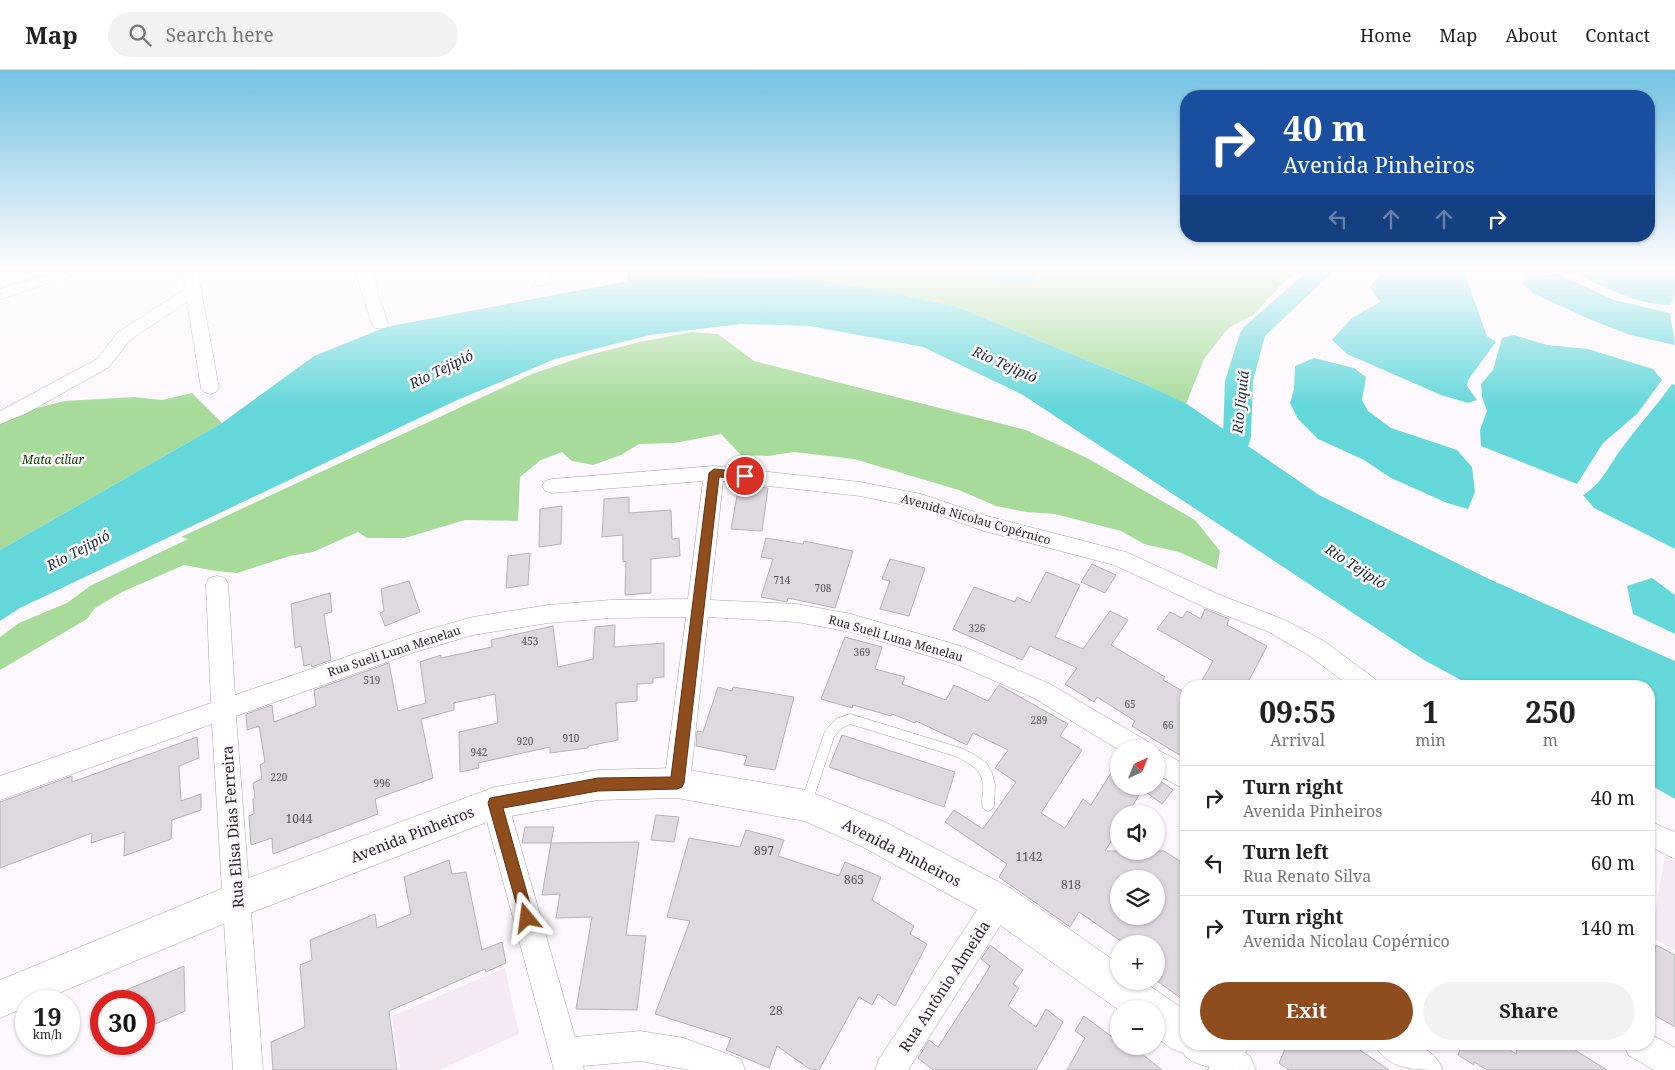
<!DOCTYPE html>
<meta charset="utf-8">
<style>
body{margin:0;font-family:"Noto Serif",serif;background:#f2f2f2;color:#222;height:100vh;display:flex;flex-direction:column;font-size:19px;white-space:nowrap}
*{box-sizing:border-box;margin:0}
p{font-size:16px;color:#767676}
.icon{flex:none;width:28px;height:28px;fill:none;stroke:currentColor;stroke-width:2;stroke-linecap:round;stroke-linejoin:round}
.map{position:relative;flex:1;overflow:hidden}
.sheet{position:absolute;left:1180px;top:610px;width:475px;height:370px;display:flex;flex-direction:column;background:#fff;border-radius:20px;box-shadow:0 1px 4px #0004}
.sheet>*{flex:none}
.banner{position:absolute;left:1180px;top:20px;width:475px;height:152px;border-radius:20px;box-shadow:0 1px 4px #0004;background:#1a4fa0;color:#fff;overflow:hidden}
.needle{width:32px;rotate:43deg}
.buttons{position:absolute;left:1110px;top:670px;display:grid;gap:10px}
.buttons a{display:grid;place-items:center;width:55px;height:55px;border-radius:50%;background:#fff;box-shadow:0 1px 4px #0004;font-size:25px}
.speed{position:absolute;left:15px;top:920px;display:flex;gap:10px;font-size:25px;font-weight:700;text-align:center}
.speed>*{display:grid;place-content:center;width:65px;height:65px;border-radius:50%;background:#fff;box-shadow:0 1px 4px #0004;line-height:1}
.speed small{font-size:12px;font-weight:400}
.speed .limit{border:8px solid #d22;background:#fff;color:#111}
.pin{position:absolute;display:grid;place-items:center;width:42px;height:42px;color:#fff;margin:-21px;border:2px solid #fff;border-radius:50%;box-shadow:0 1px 5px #0007}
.me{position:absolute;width:55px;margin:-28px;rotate:344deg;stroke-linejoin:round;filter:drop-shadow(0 0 4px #0008)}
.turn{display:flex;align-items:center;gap:18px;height:105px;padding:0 20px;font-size:22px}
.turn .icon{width:65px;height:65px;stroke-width:2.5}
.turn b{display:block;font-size:35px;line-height:42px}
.lanes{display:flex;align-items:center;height:48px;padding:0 20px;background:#0003;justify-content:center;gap:25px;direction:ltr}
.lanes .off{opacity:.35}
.eta{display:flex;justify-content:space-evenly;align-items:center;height:85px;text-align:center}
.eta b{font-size:30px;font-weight:700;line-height:35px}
.primary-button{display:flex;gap:10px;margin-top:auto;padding:10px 20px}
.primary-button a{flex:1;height:58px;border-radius:30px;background:#8f4c1d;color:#fff;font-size:20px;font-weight:700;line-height:58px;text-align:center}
.primary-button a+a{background:#f2f2f2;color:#222}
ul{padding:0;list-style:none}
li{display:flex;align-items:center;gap:15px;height:65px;padding:0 20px;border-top:1px solid #e0e0e0}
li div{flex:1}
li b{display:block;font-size:19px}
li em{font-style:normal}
header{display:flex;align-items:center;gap:30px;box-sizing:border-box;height:70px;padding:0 25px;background:#fff;border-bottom:1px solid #e0e0e0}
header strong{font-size:24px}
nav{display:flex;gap:28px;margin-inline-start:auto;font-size:18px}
.search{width:350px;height:45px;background:#f2f2f2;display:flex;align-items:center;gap:12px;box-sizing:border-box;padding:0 18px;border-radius:28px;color:#767676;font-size:19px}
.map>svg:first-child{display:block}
.built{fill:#f4e9f4}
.forest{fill:#a6db99}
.water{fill:#63d7da}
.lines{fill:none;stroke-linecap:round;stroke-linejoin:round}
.river{fill:#63d7da;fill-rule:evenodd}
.building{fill:#ddd9df;stroke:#b5b2b7;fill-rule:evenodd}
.lane-casing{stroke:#a8a3a8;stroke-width:1}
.street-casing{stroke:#a8a3a8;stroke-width:1}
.secondary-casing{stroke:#a8a3a8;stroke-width:1}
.lane{fill:#fff;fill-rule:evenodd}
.street{fill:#fff;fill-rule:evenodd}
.secondary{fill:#fff;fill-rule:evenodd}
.route{fill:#8f4c1d;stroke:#5d3113}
.labels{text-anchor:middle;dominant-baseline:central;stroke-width:5;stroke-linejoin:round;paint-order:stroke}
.number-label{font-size:10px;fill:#575457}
.park-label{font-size:12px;font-style:italic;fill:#0e4100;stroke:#fdf8fd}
.street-label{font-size:12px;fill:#2a282a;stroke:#fdf8fd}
.near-number-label{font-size:12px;fill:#575457}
.water-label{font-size:14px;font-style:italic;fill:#1b3031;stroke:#fdf8fd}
.near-street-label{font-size:15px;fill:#2a282a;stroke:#fdf8fd}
</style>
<header>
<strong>Map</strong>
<div class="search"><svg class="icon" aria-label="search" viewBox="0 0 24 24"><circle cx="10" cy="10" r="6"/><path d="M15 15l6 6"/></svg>Search here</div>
<nav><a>Home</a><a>Map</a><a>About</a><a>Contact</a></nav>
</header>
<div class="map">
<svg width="1675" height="1000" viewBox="0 0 1675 1000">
<rect width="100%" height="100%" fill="#fdf8fd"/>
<path class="built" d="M 1665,786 L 1675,791 L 1675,880 L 1651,867 Z
M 505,898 L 519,964 L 439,1000 L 400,1000 L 392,946 Z"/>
<path class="forest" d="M 626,198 L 988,198 L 988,204 L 1038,204 L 1038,198 L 1046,198 L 1047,201 L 1094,207 L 1122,198 L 1304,198 L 1282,214 L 1253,245 L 1230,257 L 1225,262 L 1204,289 L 1186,334 L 1145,314 L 958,237 L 861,216 L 773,206 L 628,211 Z
M 692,262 L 718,264 L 754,291 L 1026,360 L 1087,388 L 1195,450 L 1220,481 L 1217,499 L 1179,482 L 1144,474 L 1121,461 L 1055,444 L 1026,442 L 996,436 L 959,420 L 854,389 L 794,382 L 768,386 L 741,385 L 721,364 L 675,373 L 639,374 L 621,385 L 593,395 L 572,391 L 562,382 L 541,390 L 520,407 L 518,451 L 465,450 L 405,468 L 367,468 L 358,462 L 313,482 L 290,486 L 237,503 L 216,501 L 184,495 L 122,522 L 95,538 L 87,549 L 0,600 L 0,567 L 19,553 L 67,533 L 90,516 L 188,469 L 181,467 L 532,304 L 585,286 L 640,272 Z
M 192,323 L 222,353 L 0,480 L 0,347 L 65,331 L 134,327 L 162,330 Z"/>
<path class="water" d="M 988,198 L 1038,198 L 1037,210 L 1032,213 L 997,212 L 988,204 Z
M 1046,198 L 1122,198 L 1094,207 L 1050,204 Z
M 1389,198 L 1463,199 L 1487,266 L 1496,272 L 1468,310 L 1467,316 L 1477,330 L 1468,333 L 1441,325 L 1347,284 L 1332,270 L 1352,248 L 1380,232 L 1370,217 L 1384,199 Z
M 1564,198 L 1675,198 L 1675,223 L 1671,235 C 1632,235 1601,213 1566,201 Z
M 1558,204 L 1614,230 L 1670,243 L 1675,275 L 1630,265 L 1589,249 L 1534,224 L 1522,213 L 1527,207 Z
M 773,206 L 861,216 L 958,237 L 1145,314 L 1187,334 L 1319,425 L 1489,509 L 1675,591 L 1675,729 L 1649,714 L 1649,616 L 1472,616 L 1424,590 L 1023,325 L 923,277 L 810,256 L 741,254 L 650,265 L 555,289 L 455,331 L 20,538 L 0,551 L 0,480 L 222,353 L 314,286 L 386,257 L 628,211 Z
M 1514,265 L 1547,275 L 1588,279 L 1653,299 L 1662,310 L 1637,344 L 1603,373 L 1577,414 L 1481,376 L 1480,360 L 1487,341 L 1482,327 L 1481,314 L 1493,300 L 1502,268 Z
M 1314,288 L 1354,298 L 1366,307 L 1362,330 L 1368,341 L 1391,358 L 1457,380 L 1472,397 L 1475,422 L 1468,439 L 1447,433 L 1391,408 L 1364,390 L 1318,369 L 1298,349 L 1290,333 L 1294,319 L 1295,296 Z
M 1672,314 L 1675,315 L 1675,479 L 1594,438 L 1583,425 C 1603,413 1610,393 1624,375 C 1640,354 1657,335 1672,314 Z
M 1652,508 L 1675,525 L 1675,564 L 1633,544 L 1627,516 Z"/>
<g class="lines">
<path class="river" d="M 1311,198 L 1337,198 L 1265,266 L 1253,311 L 1251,367 L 1238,408 L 1234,416 L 1223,419 L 1212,416 L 1208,408 L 1223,367 L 1225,311 L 1240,263 L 1244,257 Z"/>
</g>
<path class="building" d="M 739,415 L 768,418 L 762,461 L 731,459 Z
M 629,427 L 629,443 L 671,440 L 672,469 L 679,468 L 680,486 L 651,489 L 651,523 L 625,525 L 626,491 L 623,492 L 623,465 L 602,467 L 604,429 Z
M 562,436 L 561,474 L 539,477 L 540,439 Z
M 766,468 L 803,474 L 804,471 L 853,481 L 835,538 L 788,528 L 787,532 L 761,527 L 773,489 L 761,487 Z
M 530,483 L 528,515 L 506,518 L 508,486 Z
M 890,489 L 925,498 L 909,546 L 880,539 L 890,511 L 882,509 Z
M 1092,494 L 1116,505 L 1105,523 L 1081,512 Z
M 1046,502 L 1080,515 L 1055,567 L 1083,579 L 1110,541 L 1128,550 L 1111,575 L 1165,607 L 1163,610 L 1186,623 L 1186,689 L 1132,656 L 1135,651 L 1097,627 L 1094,632 L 1065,614 L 1077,598 L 1030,576 L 1022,590 L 953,559 L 974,517 L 1015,532 L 1017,527 L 1030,533 Z
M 409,511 L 420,542 L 385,556 L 380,543 L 384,541 L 381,519 Z
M 330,523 L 332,542 L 324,544 L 331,590 L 312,597 L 311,594 L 304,596 L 301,576 L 295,578 L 291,534 Z
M 1205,539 L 1229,549 L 1227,555 L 1267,576 L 1246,616 L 1210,616 L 1201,612 L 1213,591 L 1157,559 L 1170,542 L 1182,548 L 1187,541 L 1201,549 Z
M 615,555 L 614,577 L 664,573 L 664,607 L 653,608 L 653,613 L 637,614 L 637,631 L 616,633 L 618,670 L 588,676 L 588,678 L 550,683 L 550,677 L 478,693 L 479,698 L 460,702 L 459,662 L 498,653 L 495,624 L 454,633 L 454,640 L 421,649 L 433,708 L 375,729 L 378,744 L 273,784 L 272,768 L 251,775 L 249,746 L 254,744 L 253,729 L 255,728 L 253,713 L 262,709 L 260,695 L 265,692 L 259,656 L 247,660 L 246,644 L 272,635 L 274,652 L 316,636 L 314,620 L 389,593 L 398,641 L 426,633 L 420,592 L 441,585 L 441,588 L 492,577 L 491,570 L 553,556 L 558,597 L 593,589 L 595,557 Z
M 845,567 L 882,577 L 875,599 L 905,607 L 902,614 L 946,630 L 954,615 L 988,631 L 999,615 L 1068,654 L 1060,666 L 1082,680 L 1041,743 L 1065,758 L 1083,729 L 1091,735 L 1119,690 L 1119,716 L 1144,716 L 1128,744 L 1119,744 L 1119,759 L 1105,781 L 1164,781 L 1186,795 L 1186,932 L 1156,910 L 1156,874 L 1125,874 L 1079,842 L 1070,857 L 999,807 L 1007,794 L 945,752 L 954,740 L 983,759 L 1016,712 L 995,698 L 1008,680 L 973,663 L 967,675 L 916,651 L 915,653 L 892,644 L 891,646 L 853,635 L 852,638 L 821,629 ZM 1119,809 L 1156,809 L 1156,846 L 1119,846 Z
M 718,617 L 732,621 L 733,617 L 794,627 L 775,700 L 744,695 L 747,686 L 696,676 L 697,661 L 703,662 Z
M 842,665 L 955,702 L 944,737 L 829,697 Z
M 197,667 L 199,688 L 179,696 L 181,731 L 201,724 L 201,740 L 172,750 L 171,769 L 124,786 L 125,762 L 91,773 L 92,763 L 0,798 L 0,732 L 72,706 L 72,712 Z
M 1156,708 L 1173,720 L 1162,734 L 1146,722 L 1150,716 L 1156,716 Z
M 656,745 L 679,747 L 674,772 L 651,770 Z
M 525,757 L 554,757 L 551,773 L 522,773 Z
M 746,760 L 784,770 L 778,786 L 839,806 L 845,792 L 881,807 L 872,830 L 914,856 L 910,864 L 927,874 L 895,936 L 878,924 L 872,935 L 859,927 L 819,1000 L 811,1000 L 777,976 L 769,998 L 726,980 L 731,968 L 655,944 L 690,851 L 667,847 L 689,768 L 740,777 Z
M 639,772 L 626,865 L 646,866 L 637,940 L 576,939 L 592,847 L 556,848 L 560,824 L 542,825 L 551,773 Z
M 449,790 L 452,804 L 466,802 L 482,880 L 502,872 L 506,893 L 486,902 L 485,899 L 389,941 L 397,1000 L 273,1000 L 271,972 L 305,957 L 300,895 L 312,890 L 310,870 L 375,844 L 377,858 L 411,844 L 404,807 Z
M 990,875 L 1023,900 L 1013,914 L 1019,918 L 1008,936 L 1036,957 L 1046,939 L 1063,952 L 1036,1000 L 933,1000 L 918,988 L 929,970 L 938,977 L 981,911 L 990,896 L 981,889 Z
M 1656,875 L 1675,885 L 1675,957 L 1649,942 L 1649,912 Z
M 184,896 L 185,941 L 144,959 L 144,931 L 100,931 Z
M 1084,946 L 1119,972 L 1119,976 L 1132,976 L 1162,1000 L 1067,1000 L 1085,968 L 1075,961 Z
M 1287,974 L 1351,974 L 1389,1000 L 1289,1000 L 1279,993 Z
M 1462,974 L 1500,974 L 1516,984 L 1518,974 L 1565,974 L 1607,1000 L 1487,1000 L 1474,992 L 1474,995 L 1458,985 Z"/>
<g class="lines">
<g class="lane-casing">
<path id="lane" d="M 850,644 L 961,678 L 975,685 L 987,694 L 992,703 L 995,715 L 994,735 L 992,739 L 988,741 L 984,739 C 981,734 982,729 983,723 C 984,701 976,698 958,687 L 850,654 L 842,658 L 834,667 L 810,739 L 806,741 L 802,739 L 800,735 L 825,661 L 836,649 Z"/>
</g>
<g class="street-casing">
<path id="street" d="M 68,198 L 92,198 L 89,201 L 0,229 L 0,219 Z
M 181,198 L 197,198 L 219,318 L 216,322 L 210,324 L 204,322 L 201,318 L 187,232 L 130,270 L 109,297 L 27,343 L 0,354 L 0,341 L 97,289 L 118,262 L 185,219 Z
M 354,198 L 370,198 L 388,254 L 386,258 L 374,258 L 372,254 Z
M 532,198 L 548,198 L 551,212 L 549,215 L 537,215 Z
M 714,396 L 860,412 L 921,424 L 987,446 L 1126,482 L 1220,525 L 1285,550 L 1324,571 L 1375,609 L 1379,616 L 1350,616 L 1308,585 L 1269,562 L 1204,537 L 1114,495 L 984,461 L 919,438 L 860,426 L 723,411 L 710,530 L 797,534 L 851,544 L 964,577 L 1050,614 L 1147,671 L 1150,679 L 1119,679 L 1119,680 L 1034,628 L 958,595 L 851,562 L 797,552 L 708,547 L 690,713 L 686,721 L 677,725 L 668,721 L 664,713 L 686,547 L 611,548 L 548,553 L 473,565 L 415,582 L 236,646 L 263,1000 L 233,1000 L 212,654 L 0,730 L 0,706 L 211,633 L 206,514 L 209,508 L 217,506 L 225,508 L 228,514 L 235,625 L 413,564 L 473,547 L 548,535 L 611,530 L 688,529 L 703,411 L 552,423 L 545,421 L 542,416 L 545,411 L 552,409 Z
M 1156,679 L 1186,695 L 1186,720 L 1156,704 Z
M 495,721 L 504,724 L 508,733 L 575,967 L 640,961 L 684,968 L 741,989 L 745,1000 L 689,1000 L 640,991 L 583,996 L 584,1000 L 554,1000 L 482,733 L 486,724 Z
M 1649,751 L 1675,762 L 1675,789 L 1649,776 Z
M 999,818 L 1009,822 L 1013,832 L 1009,842 L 908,1000 L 875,1000 L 879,989 L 989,822 Z
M 1649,963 L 1675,978 L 1675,1000 L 1654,1000 L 1628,985 L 1624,974 L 1649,974 Z
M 1219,974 L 1249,974 L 1238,1000 L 1208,1000 Z
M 1374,974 C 1401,972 1431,970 1443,1000 C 1415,1000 1387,1000 1374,974 Z"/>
</g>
<g class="secondary-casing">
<path id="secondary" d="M 677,698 L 806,720 L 885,752 L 1012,819 L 1119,894 L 1119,911 L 1143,911 L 1186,941 L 1186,974 L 1232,974 L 1250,986 L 1256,1000 C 1235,1000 1193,1000 1183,983 L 1172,979 L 1156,967 L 1156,939 L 1119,940 L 986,845 L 861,776 L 804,751 L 677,728 L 598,730 L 495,749 L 240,847 L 40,931 L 26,931 L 26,937 L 0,948 L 0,910 L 238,812 L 495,717 L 598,700 Z"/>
</g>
<use href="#lane" class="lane"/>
<use href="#street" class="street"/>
<use href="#secondary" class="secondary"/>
</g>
<linearGradient id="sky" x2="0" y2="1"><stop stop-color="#73c2e2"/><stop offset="0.59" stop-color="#fefcfe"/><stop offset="1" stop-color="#fefcfe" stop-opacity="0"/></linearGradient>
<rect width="1675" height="338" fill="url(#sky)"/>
<path class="route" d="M 714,399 L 745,402 L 750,406 L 745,409 L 719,407 L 684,713 L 682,717 L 677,719 L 598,721 L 503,738 L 534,848 L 532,854 L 527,856 L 522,854 L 488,733 L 490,728 L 598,708 L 671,707 L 709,403 Z"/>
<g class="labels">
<g class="number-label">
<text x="782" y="510">714</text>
<text x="823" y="518">708</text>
<text x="977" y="558">326</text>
<text x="530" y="571">453</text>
<text x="862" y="582">369</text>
<text x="372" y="610">519</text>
<text x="1130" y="634">65</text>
<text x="1039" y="650">289</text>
<text x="1168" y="655">66</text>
<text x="571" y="668">910</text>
<text x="525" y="671">920</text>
<text x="479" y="682">942</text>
<text x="279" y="707">220</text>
<text x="382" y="713">996</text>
</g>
<g class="park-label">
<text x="53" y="389">Mata ciliar</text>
</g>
<g class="street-label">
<text transform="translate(976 449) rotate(16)">Avenida Nicolau Copérnico</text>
<text transform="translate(896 568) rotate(16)">Rua Sueli Luna Menelau</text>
<text transform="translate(394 581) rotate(-18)">Rua Sueli Luna Menelau</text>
</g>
<g class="near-number-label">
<text x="299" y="748">1044</text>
<text x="764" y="780">897</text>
<text x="1029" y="786">1142</text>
<text x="854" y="809">865</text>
<text x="1071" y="814">818</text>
<text x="776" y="940">28</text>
</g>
<g class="water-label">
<text transform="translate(1005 294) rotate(24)">Rio Tejipió</text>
<text transform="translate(441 299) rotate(-26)">Rio Tejipió</text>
<text transform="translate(1240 332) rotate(-84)">Rio Jiquiá</text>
<text transform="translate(78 480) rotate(-28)">Rio Tejipió</text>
<text transform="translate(1356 496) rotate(33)">Rio Tejipió</text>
</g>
<g class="near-street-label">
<text transform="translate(232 757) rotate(-94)">Rua Elisa Dias Ferreira</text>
<text transform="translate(412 764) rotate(-21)">Avenida Pinheiros</text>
<text transform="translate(902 782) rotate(27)">Avenida Pinheiros</text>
<text transform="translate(944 916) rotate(-57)">Rua Antônio Almeida</text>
</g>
</g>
</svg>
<div class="buttons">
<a><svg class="needle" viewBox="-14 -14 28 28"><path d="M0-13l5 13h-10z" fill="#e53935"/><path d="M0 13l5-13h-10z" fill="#767676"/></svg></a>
<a><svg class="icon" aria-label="sound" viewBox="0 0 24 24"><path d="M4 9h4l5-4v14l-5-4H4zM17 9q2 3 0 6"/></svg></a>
<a><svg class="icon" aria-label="layers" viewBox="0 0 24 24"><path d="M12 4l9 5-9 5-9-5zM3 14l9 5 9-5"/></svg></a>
<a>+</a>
<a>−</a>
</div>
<div class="speed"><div>19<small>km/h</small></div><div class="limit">30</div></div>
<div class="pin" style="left:745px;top:406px;background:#d93025"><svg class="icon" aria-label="arrive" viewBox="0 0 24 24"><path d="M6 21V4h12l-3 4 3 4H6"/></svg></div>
<svg class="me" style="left:527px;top:848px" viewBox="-20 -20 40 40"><path d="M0-17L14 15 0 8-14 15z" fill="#8f4c1d" stroke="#fff" stroke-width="4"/></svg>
<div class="banner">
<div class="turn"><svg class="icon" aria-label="right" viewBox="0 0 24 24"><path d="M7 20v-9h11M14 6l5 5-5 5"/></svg><div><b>40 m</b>Avenida Pinheiros</div></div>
<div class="lanes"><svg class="icon off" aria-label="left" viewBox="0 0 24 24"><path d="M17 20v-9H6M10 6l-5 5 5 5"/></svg><svg class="icon off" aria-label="ahead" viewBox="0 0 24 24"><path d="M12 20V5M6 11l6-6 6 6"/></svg><svg class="icon off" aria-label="ahead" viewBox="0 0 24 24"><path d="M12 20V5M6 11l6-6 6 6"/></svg><svg class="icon" aria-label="right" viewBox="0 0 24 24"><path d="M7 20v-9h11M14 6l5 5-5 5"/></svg></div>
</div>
<section class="sheet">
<div class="eta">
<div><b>09:55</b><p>Arrival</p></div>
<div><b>1</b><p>min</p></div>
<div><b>250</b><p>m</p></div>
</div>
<ul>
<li><svg class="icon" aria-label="right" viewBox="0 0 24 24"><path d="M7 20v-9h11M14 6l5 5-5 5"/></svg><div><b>Turn right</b><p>Avenida Pinheiros</p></div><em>40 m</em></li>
<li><svg class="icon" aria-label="left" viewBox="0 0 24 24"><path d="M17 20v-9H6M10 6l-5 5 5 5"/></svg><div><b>Turn left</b><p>Rua Renato Silva</p></div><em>60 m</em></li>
<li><svg class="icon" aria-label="right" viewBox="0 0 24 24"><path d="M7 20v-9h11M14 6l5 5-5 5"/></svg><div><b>Turn right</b><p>Avenida Nicolau Copérnico</p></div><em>140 m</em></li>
</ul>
<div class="primary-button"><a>Exit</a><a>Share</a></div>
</section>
</div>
